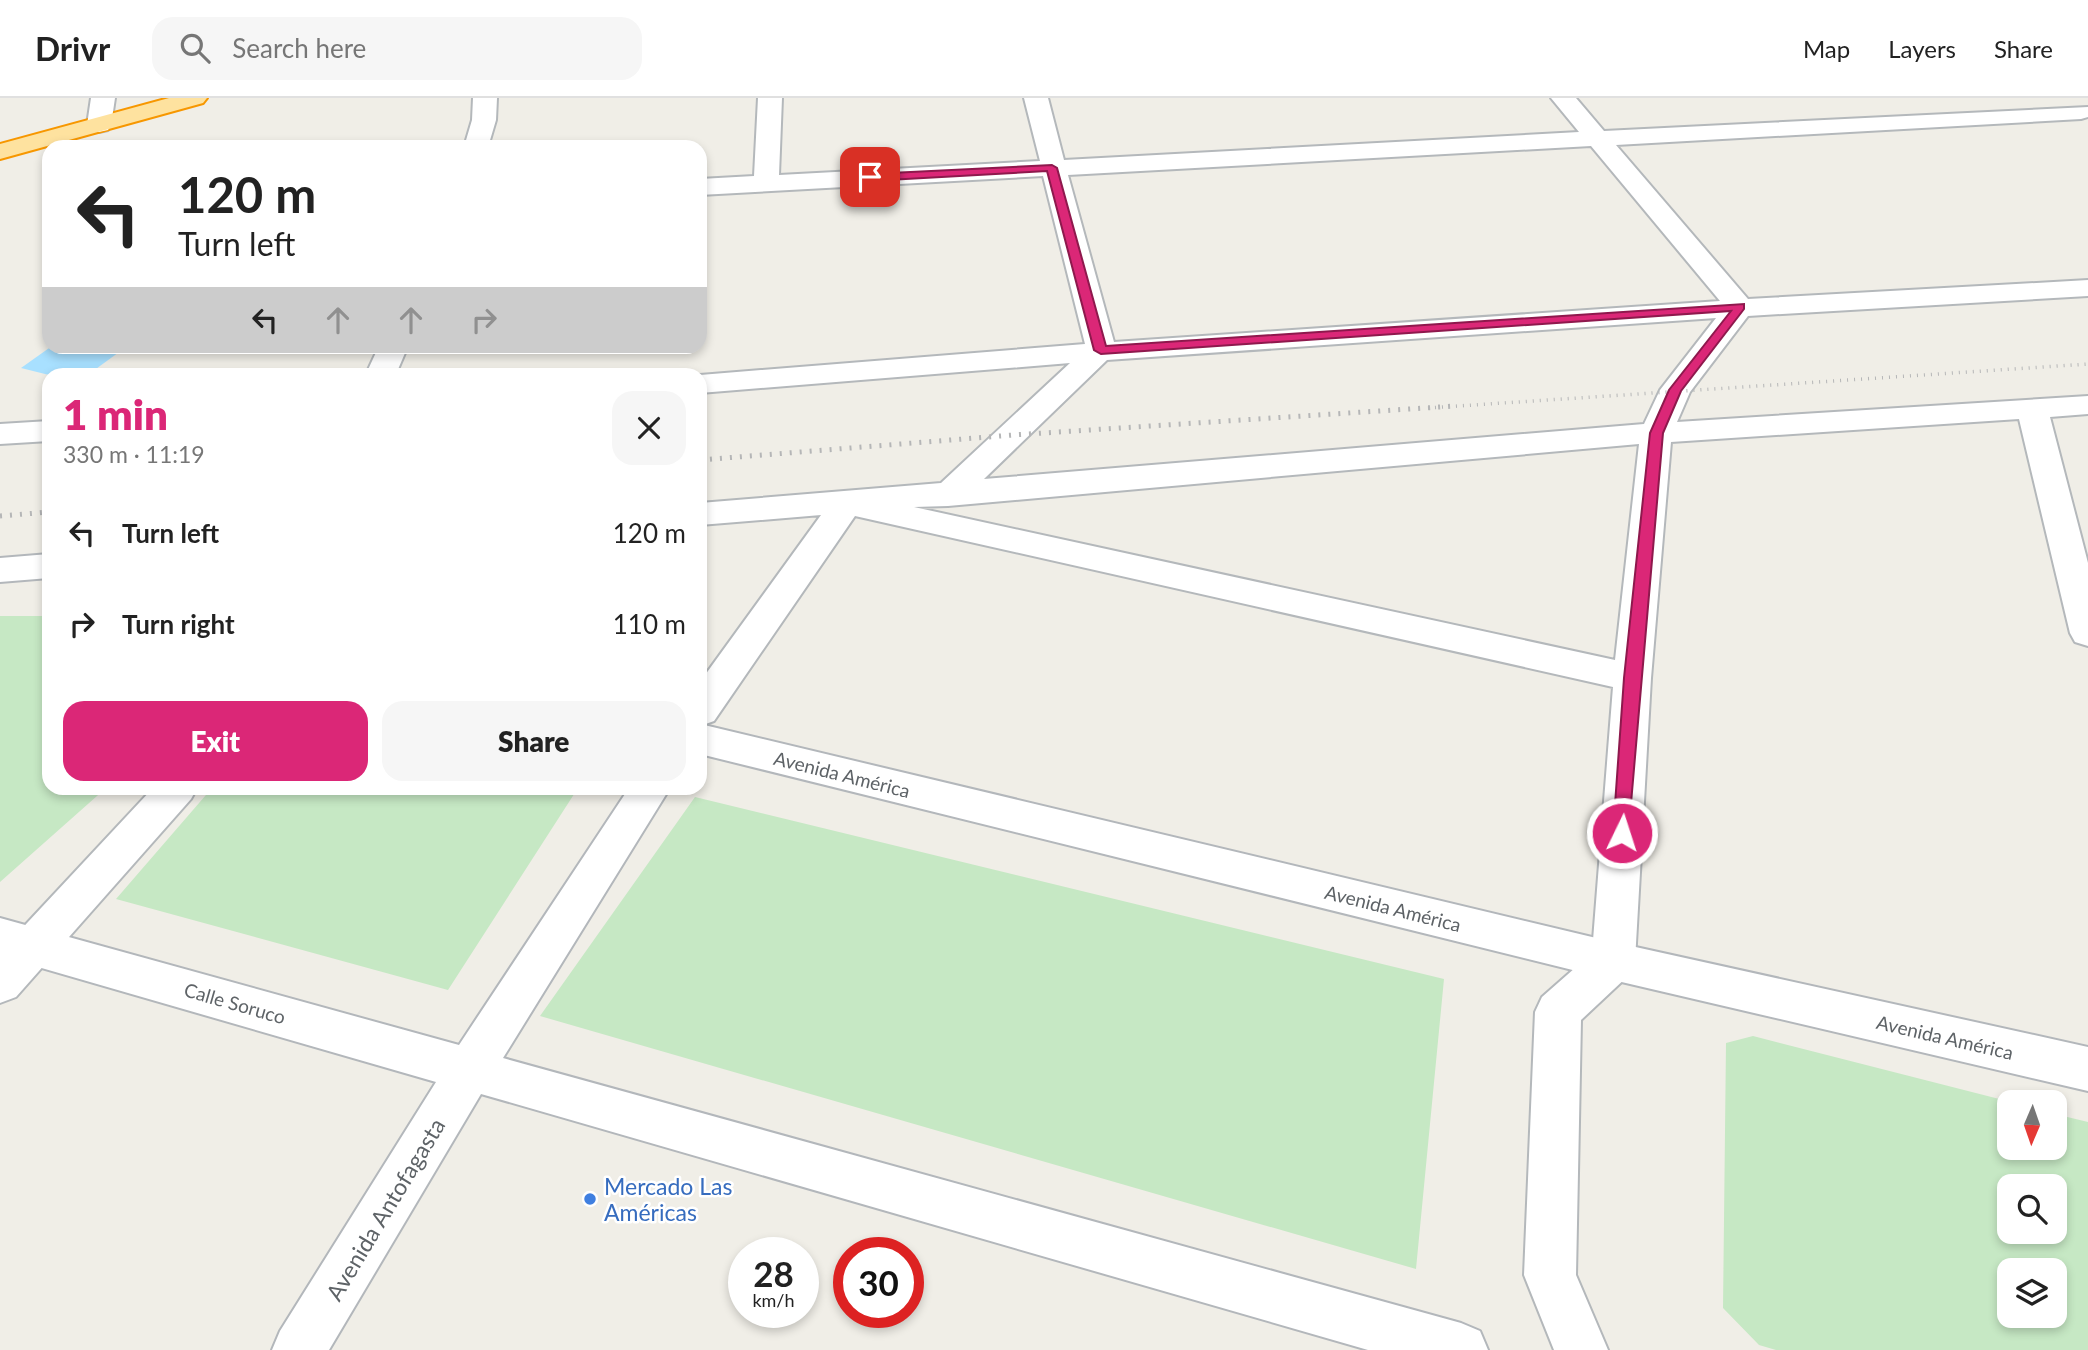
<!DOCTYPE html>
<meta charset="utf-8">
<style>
body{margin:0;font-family:Lato,sans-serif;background:#f6f6f6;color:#222;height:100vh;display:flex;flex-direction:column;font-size:26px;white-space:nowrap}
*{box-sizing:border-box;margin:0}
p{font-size:23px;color:#767676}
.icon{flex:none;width:38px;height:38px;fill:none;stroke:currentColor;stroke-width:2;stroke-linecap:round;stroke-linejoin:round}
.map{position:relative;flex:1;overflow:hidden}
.panel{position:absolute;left:42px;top:270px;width:665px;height:427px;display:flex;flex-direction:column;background:#fff;border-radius:21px;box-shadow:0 4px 10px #0003}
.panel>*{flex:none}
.top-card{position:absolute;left:42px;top:42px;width:665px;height:214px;border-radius:21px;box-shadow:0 4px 10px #0003;background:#fff;color:#222;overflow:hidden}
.needle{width:46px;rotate:182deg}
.tools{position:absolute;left:1997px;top:992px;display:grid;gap:14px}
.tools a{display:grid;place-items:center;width:70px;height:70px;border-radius:14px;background:#fff;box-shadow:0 4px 10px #0003;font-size:35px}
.speed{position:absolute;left:728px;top:1139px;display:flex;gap:14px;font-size:35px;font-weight:700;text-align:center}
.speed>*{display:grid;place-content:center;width:91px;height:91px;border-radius:50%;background:#fff;box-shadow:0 4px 10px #0003;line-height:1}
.speed small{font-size:18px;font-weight:400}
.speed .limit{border:10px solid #d22;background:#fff;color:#111}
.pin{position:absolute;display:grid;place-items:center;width:60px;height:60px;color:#fff;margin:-30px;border-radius:14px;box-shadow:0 4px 10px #0006}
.me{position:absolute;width:77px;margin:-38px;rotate:4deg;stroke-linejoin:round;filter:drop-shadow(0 0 5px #0008)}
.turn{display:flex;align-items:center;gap:24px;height:147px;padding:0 21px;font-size:32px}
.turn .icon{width:91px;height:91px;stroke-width:2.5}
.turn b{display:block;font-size:49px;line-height:60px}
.lanes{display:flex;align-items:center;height:66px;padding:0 21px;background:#0003;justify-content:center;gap:35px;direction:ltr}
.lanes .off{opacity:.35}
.round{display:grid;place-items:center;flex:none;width:74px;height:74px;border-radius:21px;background:#f6f6f6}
.headline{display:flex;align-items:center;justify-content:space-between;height:119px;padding:0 21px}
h1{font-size:42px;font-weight:800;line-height:52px;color:#db2777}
.button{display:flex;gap:14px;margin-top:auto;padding:14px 21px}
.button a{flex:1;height:80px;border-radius:21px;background:#db2777;color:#fff;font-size:28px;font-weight:800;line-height:80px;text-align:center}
.button a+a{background:#f6f6f6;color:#222}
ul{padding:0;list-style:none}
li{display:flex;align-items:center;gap:21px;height:91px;padding:0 21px}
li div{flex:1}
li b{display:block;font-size:26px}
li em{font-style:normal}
header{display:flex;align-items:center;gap:42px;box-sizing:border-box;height:98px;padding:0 35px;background:#fff;border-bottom:2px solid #e0e0e0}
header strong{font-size:33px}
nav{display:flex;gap:38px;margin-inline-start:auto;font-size:24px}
.search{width:490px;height:63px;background:#f6f6f6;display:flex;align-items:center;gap:18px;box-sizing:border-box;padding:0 24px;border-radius:21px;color:#767676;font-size:26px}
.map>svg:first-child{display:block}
.green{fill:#c6e8c4;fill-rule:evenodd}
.water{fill:#a8e0ff}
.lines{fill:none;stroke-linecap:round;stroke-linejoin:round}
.minor-casing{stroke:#b4b8bb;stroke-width:4}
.secondary-casing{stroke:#b3b7bb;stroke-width:4}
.trunk-casing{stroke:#f79700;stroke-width:4}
.minor{fill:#fff;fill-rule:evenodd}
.secondary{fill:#fff;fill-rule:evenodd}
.trunk{fill:#fee29f;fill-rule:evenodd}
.rail-far1{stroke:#b5b6b7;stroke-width:3.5;stroke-dasharray:1 6;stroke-linecap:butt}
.rail{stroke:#b5b6b7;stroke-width:5;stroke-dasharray:2 8;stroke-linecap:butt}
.route{fill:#db2777;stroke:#8e194d;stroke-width:2}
.shop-dot{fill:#3f7fe0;stroke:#fff;stroke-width:2.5}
.labels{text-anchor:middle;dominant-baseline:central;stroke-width:5;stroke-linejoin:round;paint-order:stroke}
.street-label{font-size:19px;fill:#5e6367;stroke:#fff}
.near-shop-label{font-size:23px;fill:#366cbe;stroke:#fff;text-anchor:start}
.near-street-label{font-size:23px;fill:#5e6367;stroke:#fff}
</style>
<header>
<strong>Drivr</strong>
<div class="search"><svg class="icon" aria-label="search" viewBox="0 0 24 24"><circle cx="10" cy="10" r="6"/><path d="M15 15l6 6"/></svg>Search here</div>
<nav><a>Map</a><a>Layers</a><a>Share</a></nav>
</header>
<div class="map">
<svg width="2088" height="1252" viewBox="0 0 2088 1252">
<rect width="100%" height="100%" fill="#f0eee7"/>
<path class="green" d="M 0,518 L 49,518 L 49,690 L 106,690 L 0,784 Z
M 212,690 L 578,690 L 448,892 L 116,801 Z
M 695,699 L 1444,881 L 1416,1171 L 540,918 Z
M 1753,938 L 2011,1004 L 2009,1004 L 2009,1050 L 2054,1050 L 2055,1016 L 2088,1024 L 2088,1252 L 1776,1252 L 1759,1247 L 1723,1210 L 1726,945 ZM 2009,1088 L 2054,1088 L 2054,1134 L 2009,1134 ZM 2009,1172 L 2054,1172 L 2054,1218 L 2009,1218 Z"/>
<path class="water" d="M 52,248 L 126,248 L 126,249 L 89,276 L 49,277 L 21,270 Z"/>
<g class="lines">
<g class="minor-casing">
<path id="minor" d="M 91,0 L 115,0 L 111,27 L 108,32 L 99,34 L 90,32 L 87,27 Z
M 473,0 L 497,0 L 496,22 L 488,49 L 464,49 L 472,22 Z
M 758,0 L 782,0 L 779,77 L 1040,63 L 1024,0 L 1048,0 L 1064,62 L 1579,34 L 1551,0 L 1576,0 L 1604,33 L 2088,9 L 2088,19 L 2081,21 L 1616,47 L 1748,201 L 2088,182 L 2088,198 L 1748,218 L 1690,294 L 1677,324 L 2088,298 L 2088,316 L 2050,319 L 2088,465 L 2088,548 L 2075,544 L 2070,535 L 2019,321 L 1671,344 L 1651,580 L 1635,863 L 1629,877 L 1581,922 L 1576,1177 L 1608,1252 L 1554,1252 L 1524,1177 L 1535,914 L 1542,899 L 1592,855 L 1613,589 L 855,418 L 714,623 L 700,628 L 700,584 L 821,417 L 700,427 L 700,405 L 941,385 L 1070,265 L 700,295 L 700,277 L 1085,246 L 1043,78 L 700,97 L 700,81 L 754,78 ZM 1591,48 L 1720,203 L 1114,244 L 1068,77 ZM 1716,220 L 1660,292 L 1644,326 L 984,381 L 1107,262 ZM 1639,346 L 1615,562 L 914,409 L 948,408 Z
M 379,248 L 408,248 L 396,276 L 366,276 Z
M 49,323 L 49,343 L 0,346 L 0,326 Z
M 153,690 L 197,690 L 191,701 L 16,899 L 0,905 L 0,854 Z"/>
</g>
<g class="secondary-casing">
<path id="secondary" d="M 49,456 L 49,480 L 0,484 L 0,460 Z
M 700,626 L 1613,844 L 2088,949 L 2088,993 L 1613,882 L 700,656 Z
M 629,690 L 670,690 L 503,960 L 1461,1225 L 1480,1233 L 1488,1252 L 1368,1252 L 481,996 L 329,1252 L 272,1252 L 280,1233 L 436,984 L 0,858 L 0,820 L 459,947 Z"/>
</g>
<g class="trunk-casing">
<path id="trunk" d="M 169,0 L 207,0 L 203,5 L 0,61 L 0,46 Z"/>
</g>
<use href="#minor" class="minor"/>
<use href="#secondary" class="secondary"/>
<use href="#trunk" class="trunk"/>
<path class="rail-far1" d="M 1428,310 L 2088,266"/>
<path class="rail" d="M 700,362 L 1013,337 L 1455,308
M 0,418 L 49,414"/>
</g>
<path class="route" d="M 1052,67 L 1057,70 L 1106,248 L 1744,206 L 1744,211 L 1681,293 L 1663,335 L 1628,740 L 1616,740 L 1613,735 L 1624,580 L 1650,335 L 1669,292 L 1731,213 L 1101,256 L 1094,252 L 1047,73 L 870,83 L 865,79 L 870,76 Z"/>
<circle class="shop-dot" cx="590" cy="1101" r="7"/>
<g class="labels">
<g class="street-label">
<text transform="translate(842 676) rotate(14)">Avenida América</text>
<text transform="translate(1393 810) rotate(14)">Avenida América</text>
<text transform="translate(235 905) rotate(16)">Calle Soruco</text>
<text transform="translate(1945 939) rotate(13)">Avenida América</text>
</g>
<g class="near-shop-label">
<text x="604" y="1088">Mercado Las<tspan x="604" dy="26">Américas</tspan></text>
</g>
<g class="near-street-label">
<text transform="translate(385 1111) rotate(-59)">Avenida Antofagasta</text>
</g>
</g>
</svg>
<div class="tools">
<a><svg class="needle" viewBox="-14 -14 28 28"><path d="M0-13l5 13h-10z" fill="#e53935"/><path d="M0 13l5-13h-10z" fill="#767676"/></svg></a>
<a><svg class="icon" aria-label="search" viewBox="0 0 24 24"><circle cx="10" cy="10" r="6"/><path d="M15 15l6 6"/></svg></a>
<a><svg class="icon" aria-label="layers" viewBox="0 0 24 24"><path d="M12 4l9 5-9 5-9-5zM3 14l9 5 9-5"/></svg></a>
</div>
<div class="speed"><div>28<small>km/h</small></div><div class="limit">30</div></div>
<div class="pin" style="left:870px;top:79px;background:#d93025"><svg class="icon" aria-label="arrive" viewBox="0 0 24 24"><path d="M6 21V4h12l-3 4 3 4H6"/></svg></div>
<svg class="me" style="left:1622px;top:735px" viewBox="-20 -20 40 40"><circle r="17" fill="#db2777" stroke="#fff" stroke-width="3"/><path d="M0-11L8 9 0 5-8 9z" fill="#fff"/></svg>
<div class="top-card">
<div class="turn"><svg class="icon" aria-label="left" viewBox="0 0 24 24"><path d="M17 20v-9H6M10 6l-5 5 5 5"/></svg><div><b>120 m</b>Turn left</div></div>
<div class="lanes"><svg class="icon" aria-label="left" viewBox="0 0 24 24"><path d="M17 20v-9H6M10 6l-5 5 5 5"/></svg><svg class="icon off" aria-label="ahead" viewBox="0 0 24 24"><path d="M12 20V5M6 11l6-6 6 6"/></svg><svg class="icon off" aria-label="ahead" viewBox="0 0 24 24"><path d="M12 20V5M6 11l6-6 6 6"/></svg><svg class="icon off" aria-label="right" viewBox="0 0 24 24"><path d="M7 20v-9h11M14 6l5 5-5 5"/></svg></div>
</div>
<section class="panel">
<div class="headline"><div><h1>1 min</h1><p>330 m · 11:19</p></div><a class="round"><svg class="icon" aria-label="close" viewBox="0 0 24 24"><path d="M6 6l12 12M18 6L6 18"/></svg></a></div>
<ul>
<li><svg class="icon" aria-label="left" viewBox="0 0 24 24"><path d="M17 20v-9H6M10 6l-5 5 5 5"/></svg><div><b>Turn left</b></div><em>120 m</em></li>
<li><svg class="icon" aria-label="right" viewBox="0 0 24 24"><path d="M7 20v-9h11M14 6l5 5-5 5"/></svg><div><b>Turn right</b></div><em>110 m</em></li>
</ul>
<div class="button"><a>Exit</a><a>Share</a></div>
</section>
</div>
